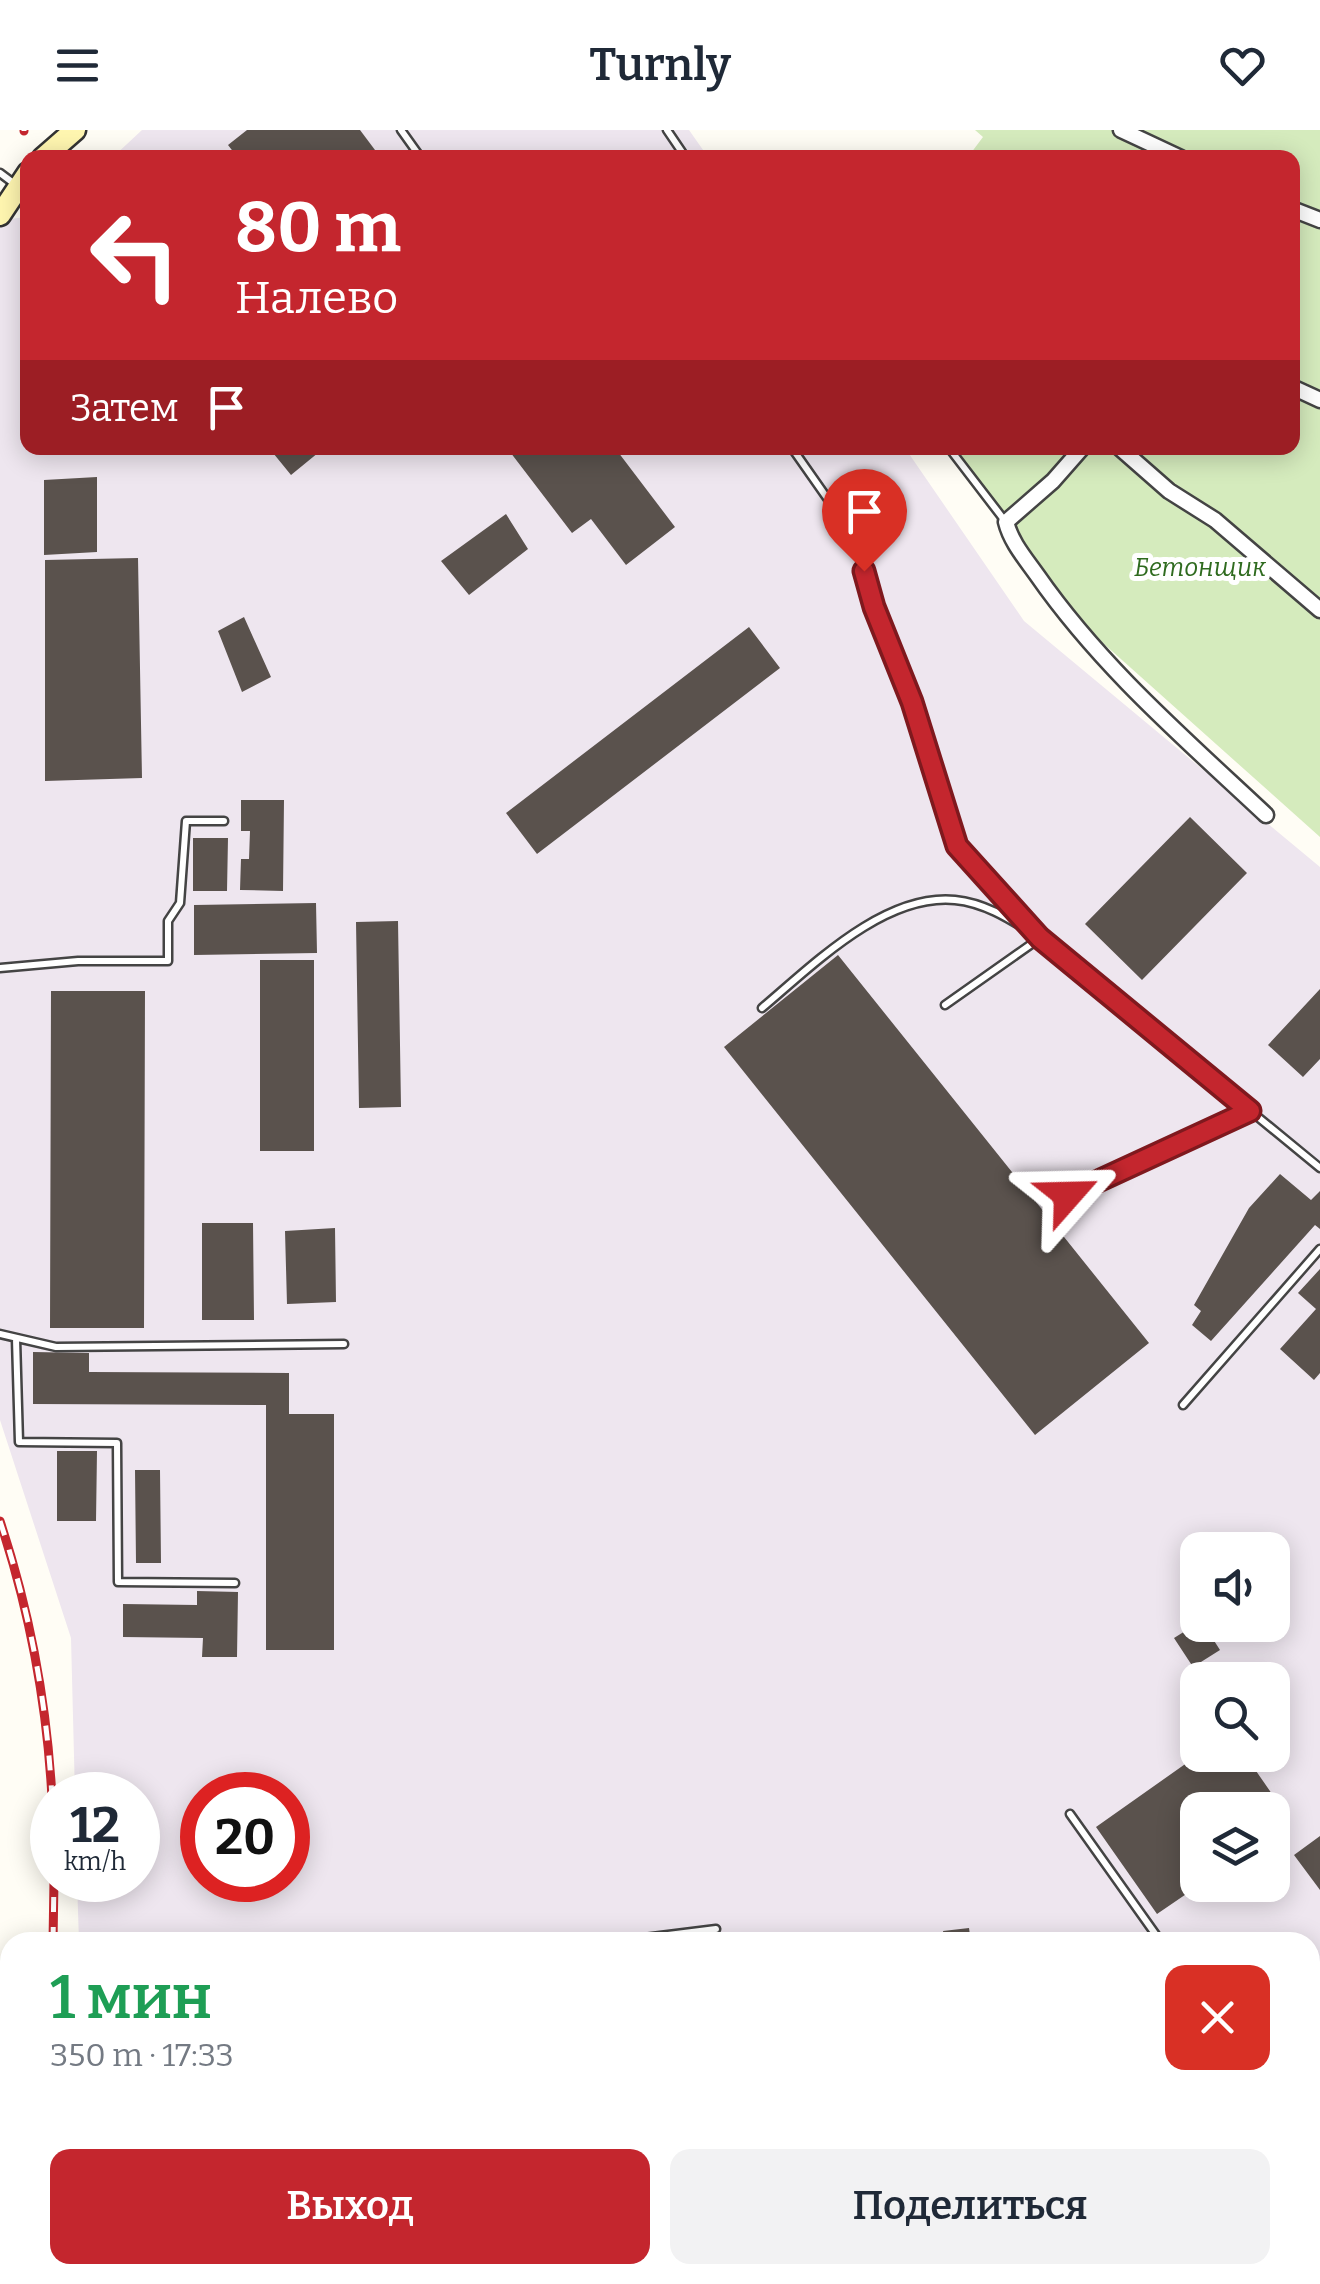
<!DOCTYPE html>
<html lang="ru">
<meta charset="utf-8">
<style>
body{margin:0;font-family:Bitter,serif;background:#f2f2f3;color:#1f2937;height:100vh;display:flex;flex-direction:column;font-size:38px;white-space:nowrap}
*{box-sizing:border-box;margin:0}
p{font-size:32px;color:#747a83}
.icon{flex:none;width:55px;height:55px;fill:none;stroke:currentColor;stroke-width:2;stroke-linecap:round;stroke-linejoin:round}
.map{position:relative;flex:1;overflow:hidden}
.drawer{position:absolute;left:0px;top:1802px;width:1320px;height:352px;display:flex;flex-direction:column;background:#fff;border-radius:30px 30px 0 0;box-shadow:0 5px 25px #0003}
.drawer>*{flex:none}
.banner{position:absolute;left:20px;top:20px;width:1280px;height:305px;border-radius:20px;box-shadow:0 5px 25px #0003;background:#c4262e;color:#fff;overflow:hidden}
.fabs{position:absolute;left:1180px;top:1402px;display:grid;gap:20px}
.fabs a{display:grid;place-items:center;width:110px;height:110px;border-radius:20px;background:#fff;box-shadow:0 5px 25px #0003;font-size:50px}
.speed{position:absolute;left:30px;top:1642px;display:flex;gap:20px;font-size:50px;font-weight:700;text-align:center}
.speed>*{display:grid;place-content:center;width:130px;height:130px;border-radius:50%;background:#fff;box-shadow:0 5px 25px #0003;line-height:1}
.speed small{font-size:25px;font-weight:400}
.speed .limit{border:15px solid #d22;background:#fff;color:#111}
.pin{position:absolute;display:grid;place-items:center;width:85px;height:85px;color:#fff;margin:-102px -42px;border-radius:50% 50% 50% 0;rotate:-45deg;box-shadow:0 0 10px #0007}
.pin .icon{rotate:45deg}
.me{position:absolute;width:110px;margin:-55px;rotate:65deg;stroke-linejoin:round;filter:drop-shadow(0 0 8px #0008)}
.turn{display:flex;align-items:center;gap:35px;height:210px;padding:0 50px;font-size:45px}
.turn .icon{width:130px;height:130px;stroke-width:2.5}
.turn b{display:block;font-size:70px;line-height:85px}
.then{display:flex;align-items:center;height:95px;padding:0 50px;background:#0003;gap:20px;font-size:38px}
.round{display:grid;place-items:center;flex:none;width:105px;height:105px;border-radius:20px;background:#f2f2f3}
.headline{display:flex;align-items:center;justify-content:space-between;height:170px;padding:0 50px}
h1{font-size:60px;font-weight:600;line-height:75px;color:#1e9e55}
.button{display:flex;gap:20px;margin-top:auto;padding:20px 50px}
.button a{flex:1;height:115px;border-radius:20px;background:#c4262e;color:#fff;font-size:40px;font-weight:600;line-height:115px;text-align:center}
.button a+a{background:#f2f2f3;color:#1f2937}
header{display:flex;justify-content:space-between;align-items:center;height:130px;padding:0 50px;background:#fff;font-size:45px;font-weight:600}
.map>svg:first-child{display:block}
.industrial{fill:#eee6ef;fill-rule:evenodd}
.green{fill:#d5ebbd}
.building{fill:#5a524d}
.lines{fill:none;stroke-linecap:round;stroke-linejoin:round}
.lane-casing{stroke:#444;stroke-width:11}
.street-casing{stroke:#444;stroke-width:19}
.secondary-casing{stroke:#333;stroke-width:25}
.lane{stroke:#fff;stroke-width:6}
.street{stroke:#fff;stroke-width:14}
.secondary{stroke:#fff6b0;stroke-width:20}
.rail-casing{stroke:#c4262e;stroke-width:9}
.rail{stroke:#fff;stroke-width:5;stroke-dasharray:15;stroke-linecap:butt}
.route-casing{stroke:#7f191e;stroke-width:25}
.route{stroke:#c4262e;stroke-width:18}
.labels{text-anchor:middle;dominant-baseline:central;stroke-width:10;stroke-linejoin:round;paint-order:stroke}
.park-label{font-size:25px;font-style:italic;fill:#2f6b1f;stroke:#fff}
</style>
<header><svg class="icon" aria-label="menu" viewBox="0 0 24 24"><path d="M4 6h16M4 12h16M4 18h16"/></svg>Turnly<svg class="icon" aria-label="heart" viewBox="0 0 24 24"><path d="M12 20l-8-8c-3-5 5-10 8-4 3-6 11-1 8 4z"/></svg></header>
<div class="map">
<svg width="1320" height="2154" viewBox="0 0 1320 2154">
<rect width="100%" height="100%" fill="#fffdf5"/>
<path class="industrial" d="M 142,0 L 689,0 L 708,27 L 112,28 Z
M 27,87 L 28,318 L 905,318 L 1024,491 L 1320,737 L 1320,2141 L 1301,2154 L 88,2154 L 87,2145 L 1310,2145 L 1310,1812 L 79,1812 L 77,1750 L 138,1750 L 138,1665 L 75,1665 L 71,1508 L 0,1290 L 0,90 ZM 1198,1420 L 1272,1420 L 1272,1495 L 1198,1495 ZM 1198,1550 L 1272,1550 L 1272,1625 L 1198,1625 ZM 202,1665 L 288,1665 L 288,1750 L 202,1750 ZM 1198,1680 L 1272,1680 L 1272,1755 L 1198,1755 Z"/>
<path class="green" d="M 975,0 L 1320,0 L 1320,707 L 1056,471 L 956,318 L 1292,318 L 1292,28 L 968,27 L 983,7 Z"/>
<path class="building" d="M 247,0 L 360,0 L 381,28 L 238,28 L 228,15 Z
M 269,318 L 324,318 L 291,345 Z
M 507,318 L 615,318 L 675,397 L 626,435 L 591,389 L 572,403 Z
M 97,347 L 97,422 L 44,425 L 44,350 Z
M 506,384 L 528,419 L 469,465 L 441,431 Z
M 138,428 L 142,648 L 45,651 L 45,430 Z
M 244,487 L 271,547 L 242,562 L 218,501 Z
M 749,497 L 780,538 L 537,724 L 506,683 Z
M 241,670 L 284,670 L 283,761 L 240,760 L 241,729 L 249,729 L 250,701 L 241,701 Z
M 1190,687 L 1247,743 L 1142,850 L 1085,794 Z
M 193,708 L 228,708 L 227,761 L 193,761 Z
M 316,773 L 317,823 L 194,825 L 194,775 Z
M 398,791 L 401,977 L 359,978 L 356,792 Z
M 838,825 L 1149,1213 L 1035,1305 L 724,917 Z
M 260,830 L 314,830 L 314,1021 L 260,1021 Z
M 1320,859 L 1320,929 L 1303,947 L 1268,915 Z
M 51,861 L 145,861 L 144,1198 L 50,1198 Z
M 1280,1044 L 1311,1070 L 1320,1061 L 1320,1099 L 1315,1095 L 1211,1211 L 1192,1195 L 1201,1181 L 1194,1175 L 1249,1078 Z
M 202,1093 L 253,1093 L 254,1190 L 202,1190 Z
M 335,1098 L 336,1172 L 287,1174 L 285,1101 Z
M 1320,1139 L 1320,1243 L 1314,1250 L 1280,1219 L 1316,1179 L 1298,1163 Z
M 33,1222 L 89,1223 L 89,1242 L 289,1243 L 289,1284 L 334,1284 L 334,1520 L 266,1520 L 266,1275 L 33,1274 Z
M 57,1321 L 97,1321 L 96,1391 L 57,1391 Z
M 135,1340 L 160,1340 L 161,1433 L 136,1433 Z
M 197,1461 L 238,1462 L 237,1527 L 202,1527 L 203,1508 L 123,1507 L 123,1474 L 197,1475 Z
M 1198,1493 L 1204,1495 L 1220,1520 L 1193,1537 L 1174,1508 Z
M 1198,1625 L 1245,1625 L 1290,1690 L 1272,1703 L 1272,1680 L 1198,1680 L 1198,1756 L 1157,1784 L 1096,1697 Z
M 1320,1706 L 1320,1760 L 1294,1725 Z
M 969,1798 L 971,1812 L 945,1812 L 943,1801 Z
M 632,2145 L 681,2145 L 683,2154 L 633,2154 Z
M 981,2145 L 1128,2145 L 1129,2154 L 982,2154 Z"/>
<g class="lines">
<g class="lane-casing">
<path id="lane" d="M 401,0 L 421,28
M 667,0 L 686,28
M 0,43 L 16,55
M 792,318 L 853,405 L 874,477 L 912,572 L 957,716 L 1040,808 L 1320,1038
M 949,318 L 1005,391
M 0,838 L 78,831 L 168,831 L 168,791 L 180,773 L 186,691 L 224,691
M 762,878 C 812,836 884,763 955,770 C 987,773 1014,792 1040,808 L 945,875
M 1068,1065 L 1250,981
M 0,1204 L 56,1217 L 344,1214
M 16,1209 L 19,1312 L 117,1313 L 118,1452 L 235,1453
M 1183,1275 L 1320,1119
M 1070,1684 L 1161,1812
M 612,1812 L 716,1799
M 1310,2020 L 1320,2034
M 328,2145 L 328,2154
M 701,2145 L 706,2154
M 1193,2145 L 1194,2154
M 453,2154 L 479,2145
M 587,2154 L 588,2145
M 941,2154 L 942,2145"/>
</g>
<g class="street-casing">
<path id="street" d="M 1121,0 L 1181,28
M 1292,79 L 1320,90
M 1292,257 L 1320,270
M 1082,318 L 1053,351 L 1006,392 C 1011,412 1025,428 1037,445 C 1101,537 1185,609 1266,685
M 1120,318 L 1169,361 L 1215,390 L 1320,480"/>
</g>
<g class="secondary-casing">
<path id="secondary" d="M 43,28 L 75,0
M 0,85 L 28,43"/>
</g>
<use href="#lane" class="lane"/>
<use href="#street" class="street"/>
<use href="#secondary" class="secondary"/>
<g class="rail-casing">
<path id="rail" d="M 24,1 L 24,0
M 0,1391 C 30,1482 47,1573 52,1668
M 53,1812 L 54,1750
M 51,2154 L 51,2145"/>
</g>
<use href="#rail" class="rail"/>
</g>
<g class="lines">
<g class="route-casing">
<path id="route" d="M 864,441 L 874,477 L 912,572 L 957,716 L 1040,808 L 1250,981 L 1068,1065"/>
</g>
<use href="#route" class="route"/>
</g>
<g class="labels">
<g class="park-label">
<text x="1200" y="438">Бетонщик</text>
</g>
</g>
</svg>
<div class="fabs">
<a><svg class="icon" aria-label="sound" viewBox="0 0 24 24"><path d="M4 9h4l5-4v14l-5-4H4zM17 9q2 3 0 6"/></svg></a>
<a><svg class="icon" aria-label="search" viewBox="0 0 24 24"><circle cx="10" cy="10" r="6"/><path d="M15 15l6 6"/></svg></a>
<a><svg class="icon" aria-label="layers" viewBox="0 0 24 24"><path d="M12 4l9 5-9 5-9-5zM3 14l9 5 9-5"/></svg></a>
</div>
<div class="speed"><div>12<small>km/h</small></div><div class="limit">20</div></div>
<div class="pin" style="left:864px;top:441px;background:#d93025"><svg class="icon" aria-label="arrive" viewBox="0 0 24 24"><path d="M6 21V4h12l-3 4 3 4H6"/></svg></div>
<svg class="me" style="left:1068px;top:1065px" viewBox="-20 -20 40 40"><path d="M0-17L14 15 0 8-14 15z" fill="#c4262e" stroke="#fff" stroke-width="4"/></svg>
<div class="banner">
<div class="turn"><svg class="icon" aria-label="left" viewBox="0 0 24 24"><path d="M17 20v-9H6M10 6l-5 5 5 5"/></svg><div><b>80 m</b>Налево</div></div>
<div class="then">Затем<svg class="icon" aria-label="arrive" viewBox="0 0 24 24"><path d="M6 21V4h12l-3 4 3 4H6"/></svg></div>
</div>
<section class="drawer">
<div class="headline"><div><h1>1 мин</h1><p>350 m · 17:33</p></div><a class="round" style="background:#d93025;color:#fff"><svg class="icon" aria-label="close" viewBox="0 0 24 24"><path d="M6 6l12 12M18 6L6 18"/></svg></a></div>
<div class="button"><a>Выход</a><a>Поделиться</a></div>
</section>
</div>
